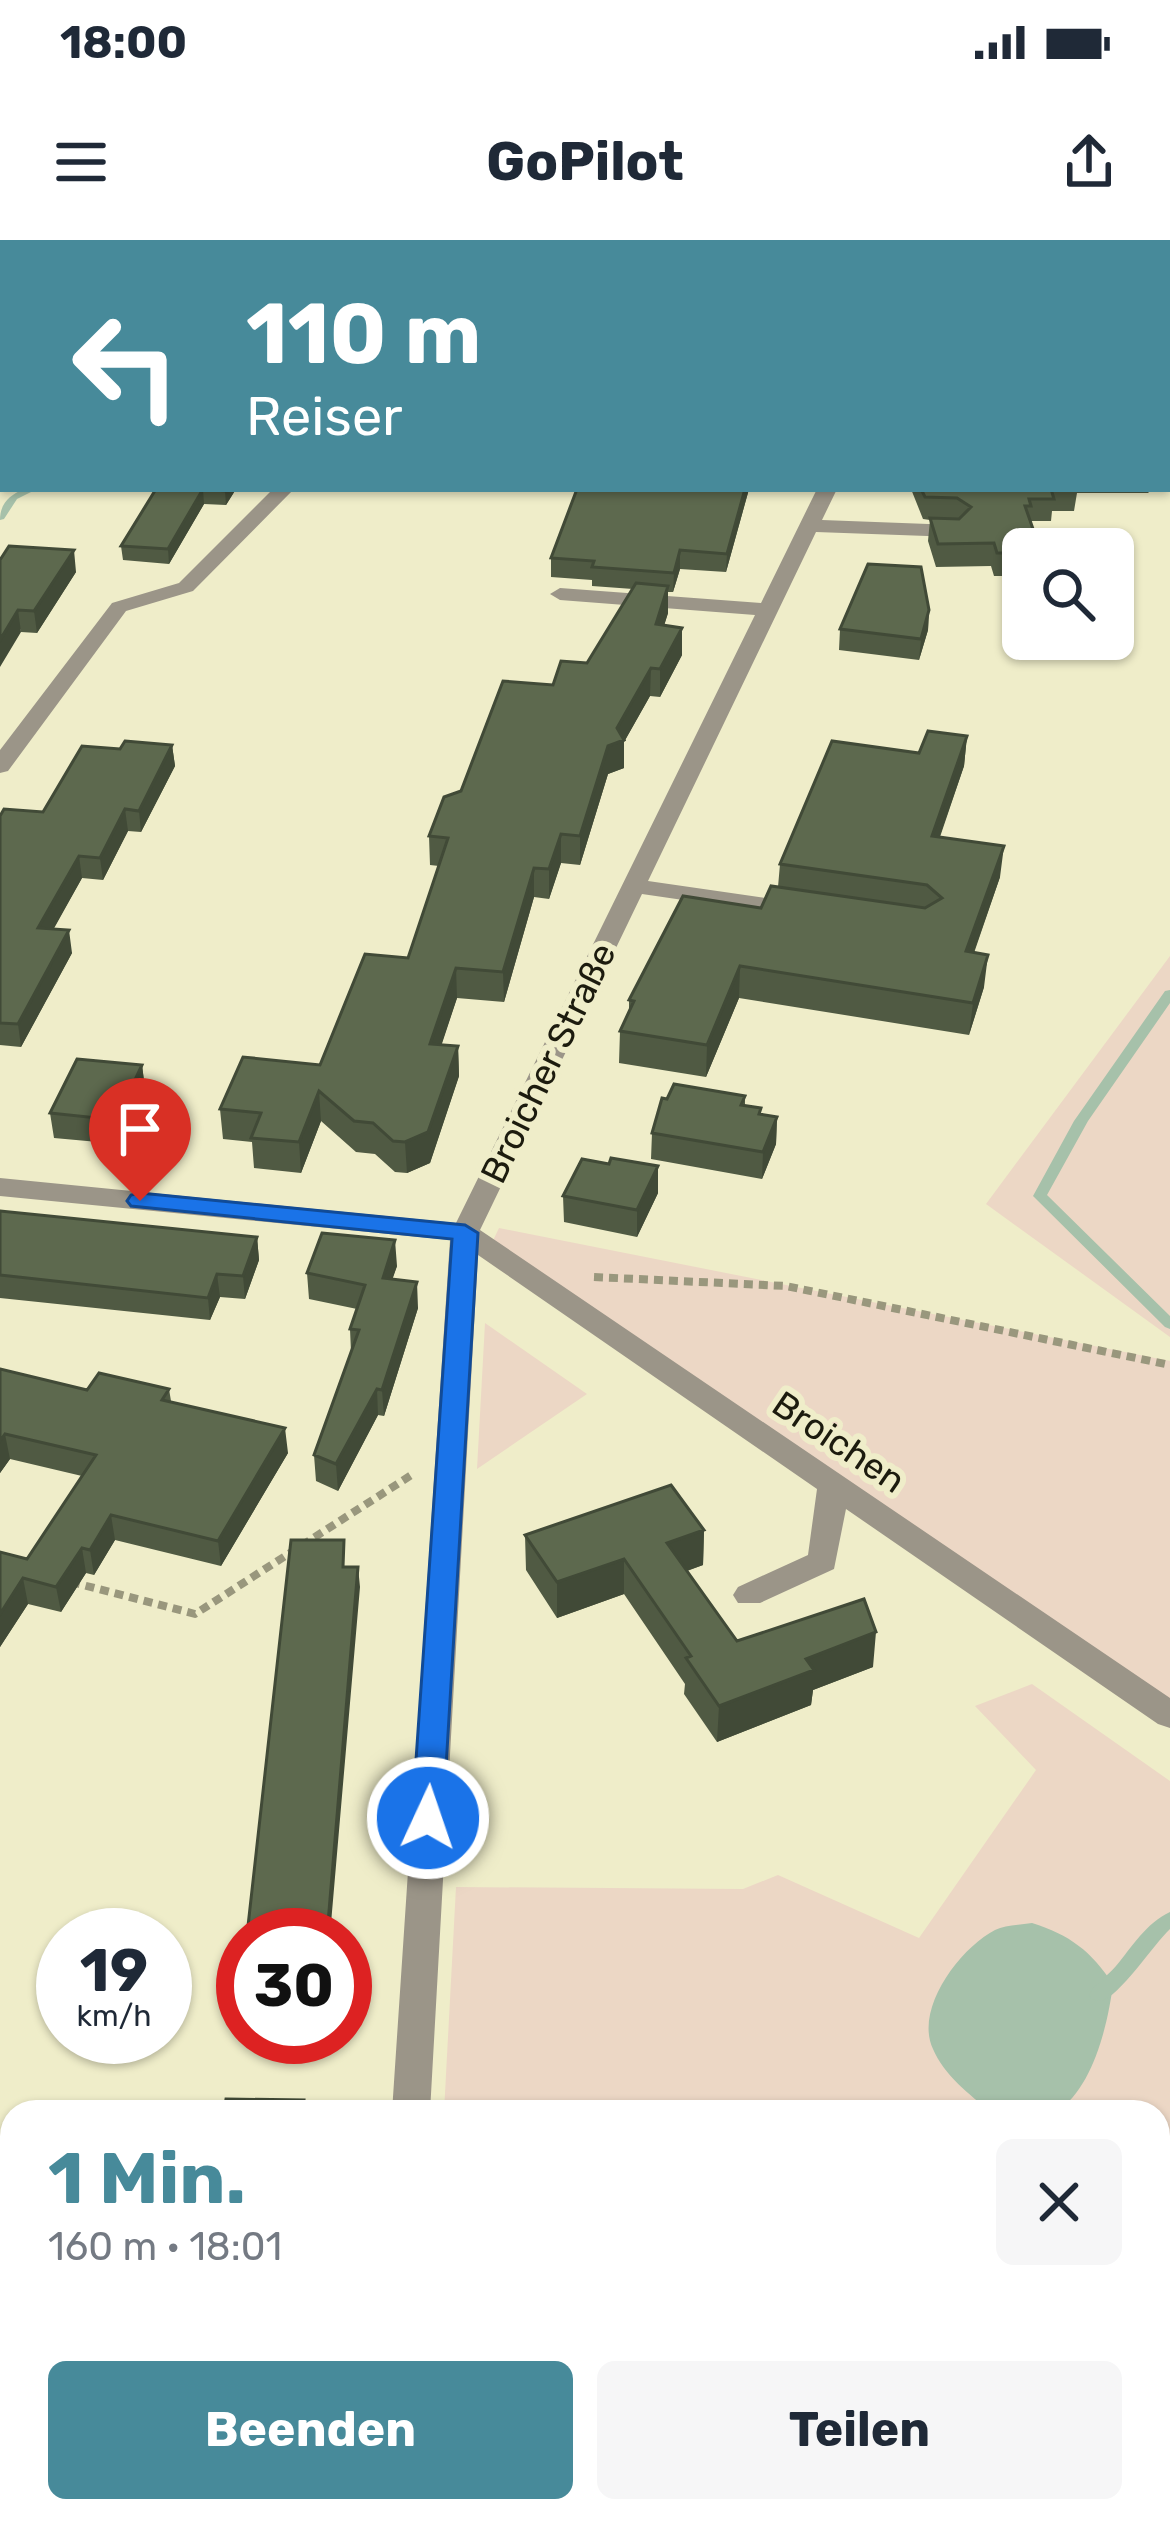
<!DOCTYPE html>
<html lang="de">
<meta charset="utf-8">
<style>
body{margin:0;font-family:Rubik,sans-serif;background:#f6f6f7;color:#1f2937;height:100vh;display:flex;flex-direction:column;font-size:45px;white-space:nowrap}
*{box-sizing:border-box;margin:0}
p{font-size:39px;color:#747a83}
.icon{flex:none;width:66px;height:66px;fill:none;stroke:currentColor;stroke-width:2;stroke-linecap:round;stroke-linejoin:round}
.map{position:relative;flex:1;overflow:hidden}
.side{position:absolute;left:0px;top:1860px;width:1170px;height:423px;display:flex;flex-direction:column;background:#fff;border-radius:36px 36px 0 0;box-shadow:0 3px 9px #0004}
.side>*{flex:none}
.guide{position:absolute;left:0px;top:0px;width:1170px;height:252px;box-shadow:0 3px 9px #0004;background:#478a9a;color:#fff;overflow:hidden}
.fabs{position:absolute;left:1002px;top:288px;display:grid;gap:24px}
.fabs a{display:grid;place-items:center;width:132px;height:132px;border-radius:18px;background:#fff;box-shadow:0 3px 9px #0004;font-size:60px}
.speed{position:absolute;left:36px;top:1668px;display:flex;gap:24px;font-size:60px;font-weight:700;text-align:center}
.speed>*{display:grid;place-content:center;width:156px;height:156px;border-radius:50%;background:#fff;box-shadow:0 3px 9px #0004;line-height:1}
.speed small{font-size:30px;font-weight:400}
.speed .limit{border:18px solid #d22;background:#fff;color:#111}
.pin{position:absolute;display:grid;place-items:center;width:102px;height:102px;color:#fff;margin:-123px -51px;border-radius:50% 50% 50% 0;rotate:-45deg;box-shadow:0 0 12px #0007}
.pin .icon{rotate:45deg}
.me{position:absolute;width:132px;margin:-66px;rotate:3deg;stroke-linejoin:round;filter:drop-shadow(0 0 9px #0008)}
.turn{display:flex;align-items:center;gap:42px;height:252px;padding:0 48px;font-size:54px}
.turn .icon{width:156px;height:156px;stroke-width:2.5}
.turn b{display:block;font-size:84px;line-height:102px}
.round{display:grid;place-items:center;flex:none;width:126px;height:126px;border-radius:18px;background:#f6f6f7}
.headline{display:flex;align-items:center;justify-content:space-between;height:204px;padding:0 48px}
h1{font-size:72px;font-weight:700;line-height:90px;color:#478a9a}
.primary-button{display:flex;gap:24px;margin-top:auto;padding:24px 48px}
.primary-button a{flex:1;height:138px;border-radius:18px;background:#478a9a;color:#fff;font-size:48px;font-weight:700;line-height:138px;text-align:center}
.primary-button a+a{background:#f6f6f7;color:#1f2937}
.status{display:flex;justify-content:space-between;align-items:center;height:84px;padding:0 60px;background:#fff;direction:ltr}
.status svg{height:33px;fill:currentColor}
header{display:flex;justify-content:space-between;align-items:center;height:156px;padding:0 48px;background:#fff;font-size:54px;font-weight:700}
.map>svg:first-child{display:block}
.green{fill:#ecd7c5}
.water{fill:#a6c1aa}
.lines{fill:none;stroke-linecap:round;stroke-linejoin:round}
.stream{fill:#a6c1aa;fill-rule:evenodd}
.path{stroke:#99977d;stroke-width:8;stroke-dasharray:9 6;stroke-linecap:butt}
.minor{fill:#9b9588;fill-rule:evenodd}
.wall{fill:#505a43}
.shaded-wall{fill:#414a37}
.building{fill:#5d694e;stroke:#414a37;stroke-width:3}
.route{fill:#1a73e8;stroke:#114b97;stroke-width:3}
.labels{text-anchor:middle;dominant-baseline:central;stroke-width:12;stroke-linejoin:round;paint-order:stroke}
.street-label{font-size:36px;fill:#1c1b0e;stroke:#efedc9}
</style>
<div class="status"><b>18:00</b><svg viewBox="0 0 49 12"><path d="M0 12V9h3v3zM5 12V6h3v6zM10 12V3h3v9zM15 12V0h3v12zM26 1h20v11H26zM47 4h2v5h-2z"/></svg></div>
<header><svg class="icon" aria-label="menu" viewBox="0 0 24 24"><path d="M4 6h16M4 12h16M4 18h16"/></svg>GoPilot<svg class="icon" aria-label="share" viewBox="0 0 24 24"><path d="M12 15V3M7 8l5-5 5 5M5 13v7h14v-7"/></svg></header>
<div class="map">
<svg width="1170" height="2282" viewBox="0 0 1170 2282">
<rect width="100%" height="100%" fill="#efedc9"/>
<path class="green" d="M 1170,716 L 1170,1097 L 986,964 Z
M 499,988 L 1170,1121 L 1170,1485 L 488,1011 Z
M 485,1083 L 587,1154 L 477,1229 Z
M 1032,1444 L 1170,1541 L 1170,2282 L 423,2282 L 423,2271 L 1158,2271 L 1158,1872 L 1056,1872 L 1064,1867 L 991,1872 L 444,1872 L 456,1647 L 743,1649 L 778,1635 L 919,1698 L 1036,1530 L 975,1466 Z"/>
<path class="water" d="M 1032,1683 C 1070,1695 1091,1711 1113,1744 C 1108,1784 1093,1849 1056,1872 L 991,1872 C 970,1855 944,1835 933,1809 C 914,1769 960,1708 995,1690 C 1005,1685 1020,1685 1032,1683 Z"/>
<g class="lines">
<path class="stream" d="M 24,249 L 37,249 L 17,259 L 4,279 L 0,280 C 0,263 10,255 24,249 Z
M 1170,750 L 1170,763 L 1088,881 L 1047,955 L 1170,1076 L 1170,1089 L 1165,1087 L 1033,956 L 1074,881 L 1165,751 Z
M 1170,1672 L 1170,1689 C 1154,1704 1119,1757 1101,1761 C 1098,1761 1095,1760 1091,1759 L 1089,1754 C 1096,1744 1107,1736 1116,1726 C 1132,1707 1146,1683 1170,1672 Z
M 620,2271 L 645,2271 L 638,2282 L 613,2282 Z"/>
<path class="path" d="M 594,1037 L 786,1046 L 1170,1125
M 71,1342 L 195,1374 L 413,1234"/>
<path class="minor" d="M 273,249 L 294,249 L 193,351 L 126,371 L 8,531 L 0,533 L 0,510 L 112,363 L 179,343 Z
M 817,249 L 837,249 L 822,280 L 955,285 L 965,291 L 955,297 L 816,292 L 648,641 L 800,663 L 812,670 L 800,677 L 642,654 L 480,990 L 1170,1458 L 1170,1488 L 1158,1484 L 846,1269 L 834,1329 L 760,1363 L 738,1363 L 733,1355 L 738,1347 L 808,1315 L 817,1249 L 478,1015 L 430,1872 L 392,1872 L 450,1000 L 0,956 L 0,938 L 456,983 L 755,375 L 560,360 L 550,354 L 560,348 L 761,363 Z
M 368,2271 L 412,2271 L 411,2282 L 367,2282 Z"/>
</g>
<path class="wall" d="M 231,0 L 397,0 L 394,3 L 234,3 Z
M 156,249 L 236,249 L 226,265 L 204,264 L 169,324 L 123,320 L 121,306 Z
M 637,249 L 749,249 L 726,332 L 680,329 L 673,352 L 668,352 L 668,373 L 664,385 L 682,415 L 660,457 L 650,456 L 624,502 L 624,528 L 608,534 L 580,625 L 561,623 L 549,659 L 534,657 L 504,762 L 457,758 L 441,805 L 458,806 L 459,836 L 430,923 L 407,933 L 395,932 L 375,914 L 356,912 L 321,881 L 301,933 L 254,928 L 252,902 L 223,899 L 220,869 L 320,825 L 408,718 L 439,626 L 430,625 L 429,596 L 461,551 L 553,445 L 587,423 L 633,349 L 592,346 L 592,340 L 551,337 L 551,318 Z
M 911,249 L 1152,249 L 1148,253 L 1077,253 L 1074,271 L 1052,271 L 1051,281 L 1031,281 L 1023,309 L 1023,336 L 994,336 L 991,326 L 936,327 L 928,301 L 930,280 L 923,279 Z
M 0,320 L 76,332 L 37,393 L 21,392 Z
M 929,370 L 928,390 L 919,420 L 839,410 L 840,389 Z
M 967,496 L 964,526 L 940,597 L 1000,637 L 974,713 L 984,747 L 969,795 L 739,758 L 706,837 L 619,823 L 620,791 L 629,770 L 629,760 L 761,668 L 778,647 L 780,624 Z
M 172,505 L 175,526 L 141,592 L 128,591 L 103,640 L 82,638 L 53,689 L 72,713 L 21,807 L 0,805 L 0,576 L 43,572 L 120,509 Z
M 142,825 L 145,849 L 120,904 L 54,898 L 50,873 Z
M 745,856 L 745,865 L 761,868 L 761,874 L 777,877 L 776,904 L 762,939 L 651,919 L 652,893 Z
M 609,924 L 658,926 L 658,953 L 637,997 L 564,982 L 563,956 Z
M 0,971 L 257,997 L 259,1020 L 245,1059 L 220,1057 L 210,1080 L 0,1058 Z
M 397,1026 L 392,1039 L 418,1068 L 384,1176 L 378,1175 L 338,1251 L 316,1241 L 314,1215 L 351,1112 L 350,1089 L 357,1069 L 309,1059 L 307,1033 Z
M 0,1129 L 87,1150 L 169,1149 L 171,1161 L 288,1213 L 221,1326 L 115,1300 L 94,1335 L 86,1333 L 61,1372 L 28,1364 L 0,1407 L 0,1312 L 27,1319 L 82,1236 L 10,1219 L 0,1233 Z
M 704,1290 L 703,1325 L 687,1331 L 737,1401 L 873,1427 L 813,1450 L 811,1465 L 717,1502 L 684,1454 L 685,1444 L 624,1354 L 557,1378 L 526,1330 L 525,1295 Z
M 0,2133 L 12,2137 L 12,2248 L 0,2244 Z"/>
<path class="shaded-wall" d="M 97,0 L 116,0 L 112,3 L 93,3 Z
M 379,0 L 397,0 L 394,3 L 379,3 Z
M 1170,218 L 1170,240 L 1167,240 L 1167,219 Z
M 203,249 L 204,264 L 169,324 L 168,309 Z
M 226,249 L 236,249 L 226,265 L 225,251 Z
M 745,249 L 749,249 L 726,332 L 727,314 Z
M 74,310 L 76,332 L 37,393 L 34,371 Z
M 680,310 L 680,329 L 673,352 L 674,333 Z
M 668,346 L 668,373 L 656,412 L 656,384 Z
M 18,370 L 21,392 L 0,427 L 0,400 Z
M 929,370 L 928,390 L 919,420 L 921,399 Z
M 682,388 L 682,415 L 660,457 L 660,429 Z
M 651,428 L 650,456 L 624,502 L 624,528 L 608,534 L 580,625 L 580,596 L 608,506 Z
M 967,496 L 964,526 L 929,627 L 932,596 Z
M 172,505 L 175,526 L 141,592 L 139,571 Z
M 125,569 L 128,591 L 103,640 L 100,618 Z
M 561,594 L 561,623 L 549,659 L 549,629 Z
M 1004,606 L 1000,637 L 963,743 L 966,711 Z
M 79,616 L 82,638 L 42,710 L 38,688 Z
M 534,628 L 534,657 L 504,762 L 503,732 Z
M 69,690 L 72,713 L 21,807 L 18,784 Z
M 988,715 L 984,747 L 969,795 L 973,763 Z
M 740,726 L 739,758 L 706,837 L 707,805 Z
M 456,728 L 457,758 L 432,834 L 430,804 Z
M 458,806 L 459,836 L 430,923 L 407,933 L 405,902 Z
M 142,825 L 145,849 L 120,904 L 116,880 Z
M 319,851 L 321,881 L 301,933 L 299,902 Z
M 777,877 L 776,904 L 762,939 L 763,912 Z
M 658,926 L 658,953 L 637,997 L 637,970 Z
M 257,997 L 259,1020 L 245,1059 L 243,1036 Z
M 395,1000 L 397,1026 L 384,1064 L 383,1038 Z
M 217,1034 L 220,1057 L 210,1080 L 208,1058 Z
M 417,1042 L 418,1068 L 384,1176 L 382,1150 Z
M 377,1149 L 378,1175 L 338,1251 L 336,1224 Z
M 285,1188 L 288,1213 L 221,1326 L 218,1301 Z
M 5,1194 L 10,1219 L 0,1233 L 0,1201 Z
M 111,1275 L 115,1300 L 94,1335 L 90,1310 Z
M 704,1290 L 703,1325 L 666,1338 L 667,1303 Z
M 82,1308 L 86,1333 L 61,1372 L 56,1347 Z
M 624,1319 L 624,1354 L 557,1378 L 557,1342 Z
M 358,1327 L 360,1347 L 330,1695 L 327,1695 Z
M 23,1338 L 28,1364 L 0,1407 L 0,1374 Z
M 876,1392 L 873,1427 L 813,1450 L 811,1465 L 717,1502 L 719,1466 L 806,1419 Z
M 130,2271 L 146,2271 L 141,2282 L 125,2282 Z"/>
<path class="building" d="M 0,0 L 97,0 L 93,3 L 3,3 L 3,44 L 0,44 Z
M 588,0 L 641,0 L 644,3 L 591,3 Z
M 782,0 L 895,0 L 894,3 L 781,3 Z
M 985,0 L 1170,0 L 1170,178 L 1167,179 L 1167,3 L 985,3 Z
M 0,60 L 3,60 L 3,95 L 0,95 Z
M 1167,185 L 1170,195 L 1170,218 L 1167,219 Z
M 156,249 L 226,249 L 225,251 L 203,249 L 168,309 L 121,306 Z
M 577,249 L 637,250 L 745,249 L 727,314 L 680,310 L 674,333 L 592,327 L 594,321 L 551,318 Z
M 921,249 L 1051,249 L 1054,259 L 1029,259 L 1031,266 L 1025,266 L 1040,309 L 1023,309 L 1023,313 L 997,313 L 994,303 L 938,304 L 930,278 L 959,279 L 971,267 L 957,258 L 925,257 Z
M 9,306 L 74,310 L 34,371 L 18,370 L 0,400 L 0,320 Z
M 868,324 L 921,327 L 929,370 L 921,399 L 840,389 Z
M 636,343 L 668,346 L 656,384 L 682,388 L 660,429 L 651,428 L 617,488 L 624,500 L 608,506 L 580,596 L 561,594 L 549,629 L 534,628 L 503,732 L 456,728 L 430,804 L 458,806 L 428,892 L 405,902 L 393,901 L 373,883 L 354,881 L 319,851 L 299,902 L 251,898 L 261,873 L 220,869 L 243,817 L 320,825 L 365,714 L 408,718 L 448,598 L 429,596 L 444,557 L 461,551 L 503,441 L 553,445 L 561,421 L 587,423 Z
M 928,491 L 967,496 L 932,596 L 1004,606 L 966,711 L 988,715 L 973,763 L 740,726 L 707,805 L 620,791 L 634,761 L 629,760 L 683,656 L 761,668 L 771,646 L 925,668 L 942,658 L 927,645 L 780,624 L 832,501 L 919,513 Z
M 125,501 L 172,505 L 139,571 L 125,569 L 100,618 L 79,616 L 38,688 L 69,690 L 18,784 L 0,783 L 0,576 L 4,569 L 43,572 L 82,506 L 120,509 Z
M 77,819 L 142,825 L 116,880 L 50,873 Z
M 674,844 L 745,856 L 741,865 L 761,868 L 759,874 L 777,877 L 763,912 L 652,893 L 662,858 L 667,859 Z
M 611,918 L 658,926 L 637,970 L 563,956 L 582,919 L 609,924 Z
M 0,971 L 257,997 L 243,1036 L 217,1034 L 208,1058 L 0,1035 Z
M 322,993 L 395,1000 L 383,1038 L 417,1042 L 382,1150 L 377,1149 L 336,1224 L 314,1215 L 359,1090 L 350,1089 L 365,1045 L 307,1033 Z
M 0,1129 L 87,1150 L 99,1133 L 169,1149 L 162,1160 L 285,1188 L 218,1301 L 111,1275 L 90,1310 L 82,1308 L 56,1347 L 23,1338 L 0,1374 L 0,1312 L 27,1319 L 96,1215 L 5,1194 L 0,1201 Z
M 671,1245 L 704,1290 L 667,1303 L 737,1401 L 864,1359 L 876,1392 L 806,1419 L 814,1430 L 719,1466 L 686,1418 L 691,1416 L 624,1319 L 557,1342 L 525,1295 Z
M 291,1300 L 344,1300 L 343,1327 L 358,1327 L 327,1695 L 247,1695 Z
M 226,1859 L 304,1860 L 303,1872 L 224,1872 Z
M 0,2133 L 12,2137 L 12,2227 L 0,2223 Z
M 30,2271 L 130,2271 L 125,2282 L 25,2282 Z"/>
<path class="route" d="M 140,953 L 465,985 L 478,993 L 443,1578 L 439,1587 L 428,1591 L 416,1587 L 412,1578 L 452,999 L 131,966 L 127,961 L 131,955 Z"/>
<g class="labels">
<g class="street-label">
<text transform="translate(548 823) rotate(-64)">Broicher Straße</text>
<text transform="translate(839 1202) rotate(34)">Broichen</text>
</g>
</g>
</svg>
<div class="fabs">
<a><svg class="icon" aria-label="search" viewBox="0 0 24 24"><circle cx="10" cy="10" r="6"/><path d="M15 15l6 6"/></svg></a>
</div>
<div class="speed"><div>19<small>km/h</small></div><div class="limit">30</div></div>
<div class="pin" style="left:140px;top:961px;background:#d93025"><svg class="icon" aria-label="arrive" viewBox="0 0 24 24"><path d="M6 21V4h12l-3 4 3 4H6"/></svg></div>
<svg class="me" style="left:428px;top:1578px" viewBox="-20 -20 40 40"><circle r="17" fill="#1a73e8" stroke="#fff" stroke-width="3"/><path d="M0-11L8 9 0 5-8 9z" fill="#fff"/></svg>
<div class="guide">
<div class="turn"><svg class="icon" aria-label="left" viewBox="0 0 24 24"><path d="M17 20v-9H6M10 6l-5 5 5 5"/></svg><div><b>110 m</b>Reiser</div></div>
</div>
<section class="side">
<div class="headline"><div><h1>1 Min.</h1><p>160 m · 18:01</p></div><a class="round"><svg class="icon" aria-label="close" viewBox="0 0 24 24"><path d="M6 6l12 12M18 6L6 18"/></svg></a></div>
<div class="primary-button"><a>Beenden</a><a>Teilen</a></div>
</section>
</div>
